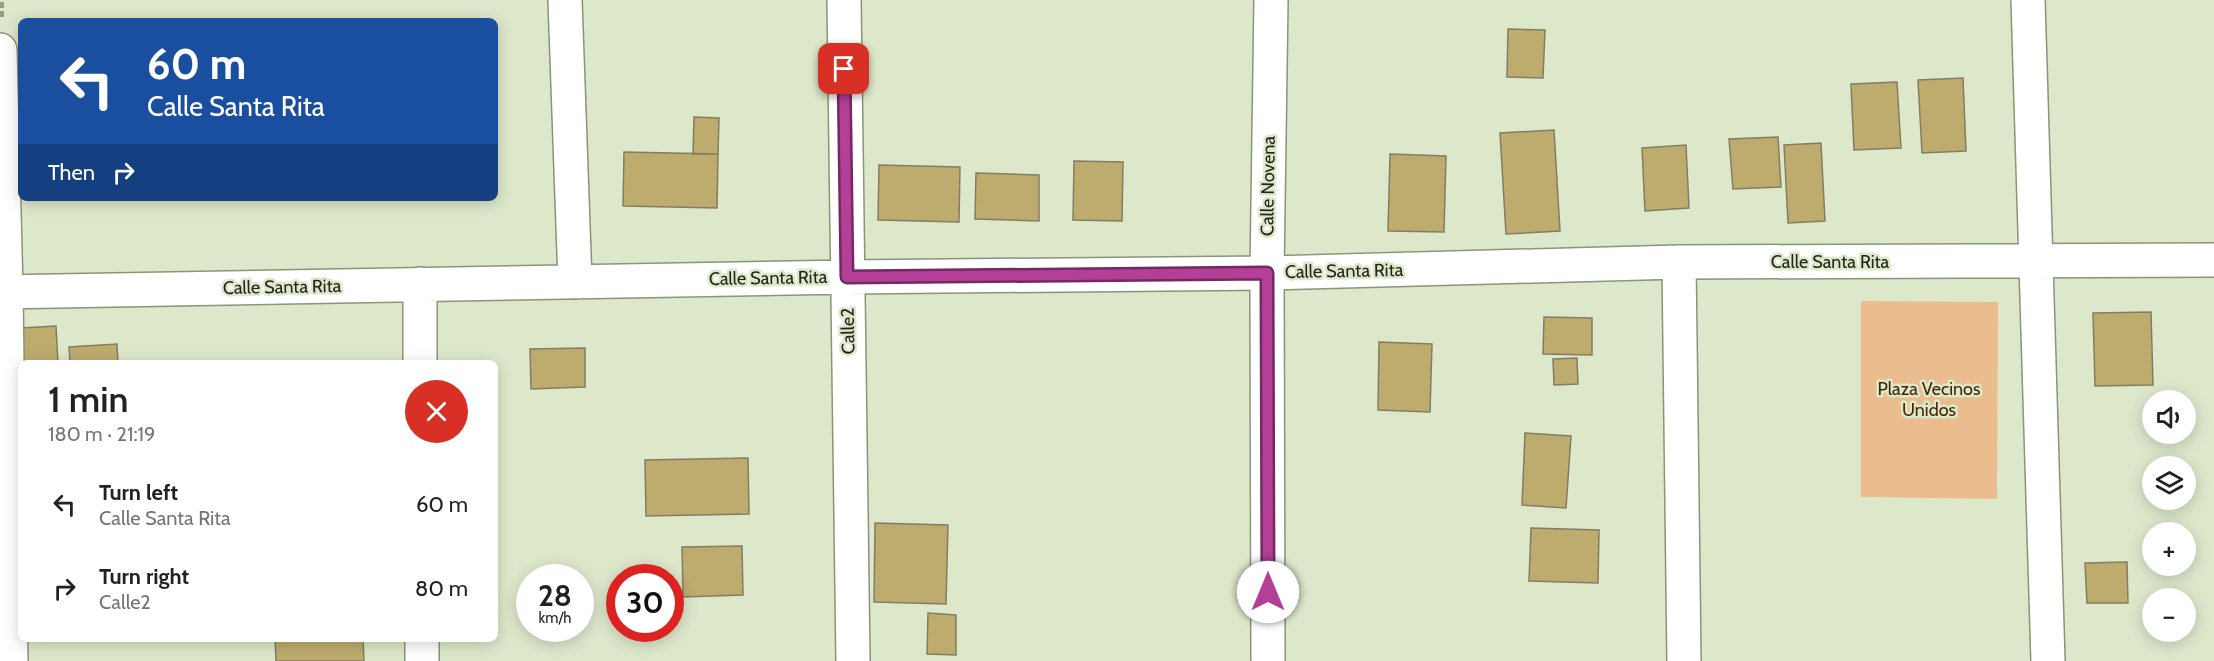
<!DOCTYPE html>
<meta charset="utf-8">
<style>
body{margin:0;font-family:Cabin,sans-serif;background:#f6f6f6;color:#222;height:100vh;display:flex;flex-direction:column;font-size:22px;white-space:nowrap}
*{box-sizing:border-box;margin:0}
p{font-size:20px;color:#767676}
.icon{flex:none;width:33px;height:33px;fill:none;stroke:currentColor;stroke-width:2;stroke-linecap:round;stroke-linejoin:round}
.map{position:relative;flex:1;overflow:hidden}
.details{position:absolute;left:18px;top:360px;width:480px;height:282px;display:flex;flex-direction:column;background:#fff;border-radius:9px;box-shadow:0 3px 15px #0003}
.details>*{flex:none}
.banner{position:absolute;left:18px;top:18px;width:480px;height:183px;border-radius:9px;box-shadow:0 3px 15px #0003;background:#1a4fa0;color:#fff;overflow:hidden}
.buttons{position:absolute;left:2142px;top:390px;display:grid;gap:12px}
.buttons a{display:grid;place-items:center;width:54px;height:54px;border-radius:50%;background:#fff;box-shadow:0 3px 15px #0003;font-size:30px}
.speed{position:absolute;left:516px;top:564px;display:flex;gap:12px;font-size:30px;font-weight:700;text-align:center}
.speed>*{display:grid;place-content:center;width:78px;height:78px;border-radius:50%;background:#fff;box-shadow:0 3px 15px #0003;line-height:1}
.speed small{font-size:15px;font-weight:400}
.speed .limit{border:9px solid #d22;background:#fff;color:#111}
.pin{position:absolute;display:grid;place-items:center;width:51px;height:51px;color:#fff;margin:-26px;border-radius:12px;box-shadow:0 3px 9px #0006}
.me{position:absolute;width:66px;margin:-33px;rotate:0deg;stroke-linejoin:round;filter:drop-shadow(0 0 4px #0008)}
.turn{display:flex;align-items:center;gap:21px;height:126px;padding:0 30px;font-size:27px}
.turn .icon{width:78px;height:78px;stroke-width:2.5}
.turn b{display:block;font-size:42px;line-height:51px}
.then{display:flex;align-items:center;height:57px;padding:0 30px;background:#0003;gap:12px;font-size:22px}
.round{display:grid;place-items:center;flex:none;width:63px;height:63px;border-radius:32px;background:#f6f6f6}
.headline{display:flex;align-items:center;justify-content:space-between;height:102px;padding:0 30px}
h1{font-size:36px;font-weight:600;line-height:45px}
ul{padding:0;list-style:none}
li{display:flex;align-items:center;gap:18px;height:84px;padding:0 30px}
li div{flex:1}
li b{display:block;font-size:22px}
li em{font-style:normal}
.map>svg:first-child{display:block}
.green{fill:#eabc8e}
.building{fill:#bdac6d;stroke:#847d62;stroke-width:1.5}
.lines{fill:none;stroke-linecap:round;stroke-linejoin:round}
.minor-casing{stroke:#8a9479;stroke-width:36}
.path{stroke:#959d87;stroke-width:4;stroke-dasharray:6 3;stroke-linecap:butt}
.minor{stroke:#fff;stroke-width:33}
.route-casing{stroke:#742962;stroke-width:15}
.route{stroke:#b33f97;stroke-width:10}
.labels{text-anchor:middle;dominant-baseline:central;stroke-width:5;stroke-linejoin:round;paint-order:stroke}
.street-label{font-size:18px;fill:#22261b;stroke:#dde8cb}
.park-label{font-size:18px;fill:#452600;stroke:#dde8cb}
</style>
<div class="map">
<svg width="2214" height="661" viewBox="0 0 2214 661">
<rect width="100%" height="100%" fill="#dde8cb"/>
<path class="green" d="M 1861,301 L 1998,302 L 1997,499 L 1861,497 Z"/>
<path class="building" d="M 1508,29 L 1545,30 L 1543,78 L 1507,77 Z
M 1963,78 L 1966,151 L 1922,153 L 1918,80 Z
M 1897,82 L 1901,148 L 1854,150 L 1851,84 Z
M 694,117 L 719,118 L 718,154 L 693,154 Z
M 1554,130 L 1560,231 L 1506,234 L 1500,133 Z
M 1778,137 L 1781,187 L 1733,189 L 1729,139 Z
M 1821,143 L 1825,221 L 1788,223 L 1784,145 Z
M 1686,145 L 1689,208 L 1645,211 L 1642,148 Z
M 624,152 L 718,154 L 717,208 L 623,206 Z
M 1390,154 L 1446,156 L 1444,232 L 1388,231 Z
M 1074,161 L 1123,162 L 1122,221 L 1073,220 Z
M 879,165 L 960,167 L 959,222 L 878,220 Z
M 976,173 L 1039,175 L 1039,221 L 975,219 Z
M 2151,312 L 2153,385 L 2095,386 L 2093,313 Z
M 1544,317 L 1592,318 L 1592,355 L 1543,354 Z
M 56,326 L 58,363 L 23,363 L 21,328 Z
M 1379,342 L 1432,344 L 1430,412 L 1378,410 Z
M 117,344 L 118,363 L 70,363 L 69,347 Z
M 585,348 L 585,387 L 531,389 L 530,349 Z
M 1577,358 L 1578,384 L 1554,385 L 1553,359 Z
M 1525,433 L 1571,436 L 1566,508 L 1522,505 Z
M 748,458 L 749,514 L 646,516 L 645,460 Z
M 875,523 L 948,525 L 946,604 L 874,602 Z
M 1531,528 L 1599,530 L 1598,583 L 1529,581 Z
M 742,546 L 743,595 L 683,597 L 682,547 Z
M 2127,562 L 2128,603 L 2087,603 L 2085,563 Z
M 928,613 L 956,615 L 956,655 L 927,654 Z
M 275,639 L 363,639 L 364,661 L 276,661 Z"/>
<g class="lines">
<g class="minor-casing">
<path id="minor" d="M 565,0 L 575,282
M 844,0 L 853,661
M 2028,0 L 2048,661
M 0,50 L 6,291 L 11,661
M 1679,262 L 1684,661
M 420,284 L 420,363
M 0,292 L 847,277 L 1267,273 L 1679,262 L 2214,260
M 422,639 L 422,661
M 1268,661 L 1267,273 L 1271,0"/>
</g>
<path class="path" d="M 2,17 L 2,0"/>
<use href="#minor" class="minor"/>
</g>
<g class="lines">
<g class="route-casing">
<path id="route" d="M 844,69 L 847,277 L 1267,273 L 1268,592"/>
</g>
<use href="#route" class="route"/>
</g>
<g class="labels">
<g class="street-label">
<text transform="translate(1268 186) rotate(-89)">Calle Novena</text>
<text x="1830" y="262">Calle Santa Rita</text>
<text transform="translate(1344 271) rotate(-1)">Calle Santa Rita</text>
<text transform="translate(768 278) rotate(-1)">Calle Santa Rita</text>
<text transform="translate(282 287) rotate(-1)">Calle Santa Rita</text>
<text transform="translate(848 331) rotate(-91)">Calle2</text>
</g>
<g class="park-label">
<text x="1929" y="389">Plaza Vecinos<tspan x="1929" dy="21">Unidos</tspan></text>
</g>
</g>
</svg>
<div class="buttons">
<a><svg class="icon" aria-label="sound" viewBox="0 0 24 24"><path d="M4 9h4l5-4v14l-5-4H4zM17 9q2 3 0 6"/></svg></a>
<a><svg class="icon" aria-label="layers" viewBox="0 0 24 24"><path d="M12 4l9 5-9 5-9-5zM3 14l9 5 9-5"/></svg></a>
<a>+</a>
<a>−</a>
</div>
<div class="speed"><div>28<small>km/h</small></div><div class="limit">30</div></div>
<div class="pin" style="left:844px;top:69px;background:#d93025"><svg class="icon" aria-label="arrive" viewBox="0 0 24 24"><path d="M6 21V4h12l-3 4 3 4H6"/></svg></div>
<svg class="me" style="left:1268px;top:592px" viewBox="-20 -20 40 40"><circle r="19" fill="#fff"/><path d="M0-13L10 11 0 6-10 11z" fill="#b33f97"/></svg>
<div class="banner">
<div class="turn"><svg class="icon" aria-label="left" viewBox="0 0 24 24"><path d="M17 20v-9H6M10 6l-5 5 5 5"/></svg><div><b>60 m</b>Calle Santa Rita</div></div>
<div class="then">Then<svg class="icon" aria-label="right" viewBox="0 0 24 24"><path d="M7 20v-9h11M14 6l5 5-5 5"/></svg></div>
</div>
<section class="details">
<div class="headline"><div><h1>1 min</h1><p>180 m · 21:19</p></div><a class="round" style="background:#d93025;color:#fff"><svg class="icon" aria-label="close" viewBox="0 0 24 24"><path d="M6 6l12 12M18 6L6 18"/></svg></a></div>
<ul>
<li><svg class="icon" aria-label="left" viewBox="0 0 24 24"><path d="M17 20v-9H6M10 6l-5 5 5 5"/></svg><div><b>Turn left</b><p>Calle Santa Rita</p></div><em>60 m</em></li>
<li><svg class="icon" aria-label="right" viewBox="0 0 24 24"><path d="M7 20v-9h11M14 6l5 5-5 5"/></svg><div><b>Turn right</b><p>Calle2</p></div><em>80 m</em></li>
</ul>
</section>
</div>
